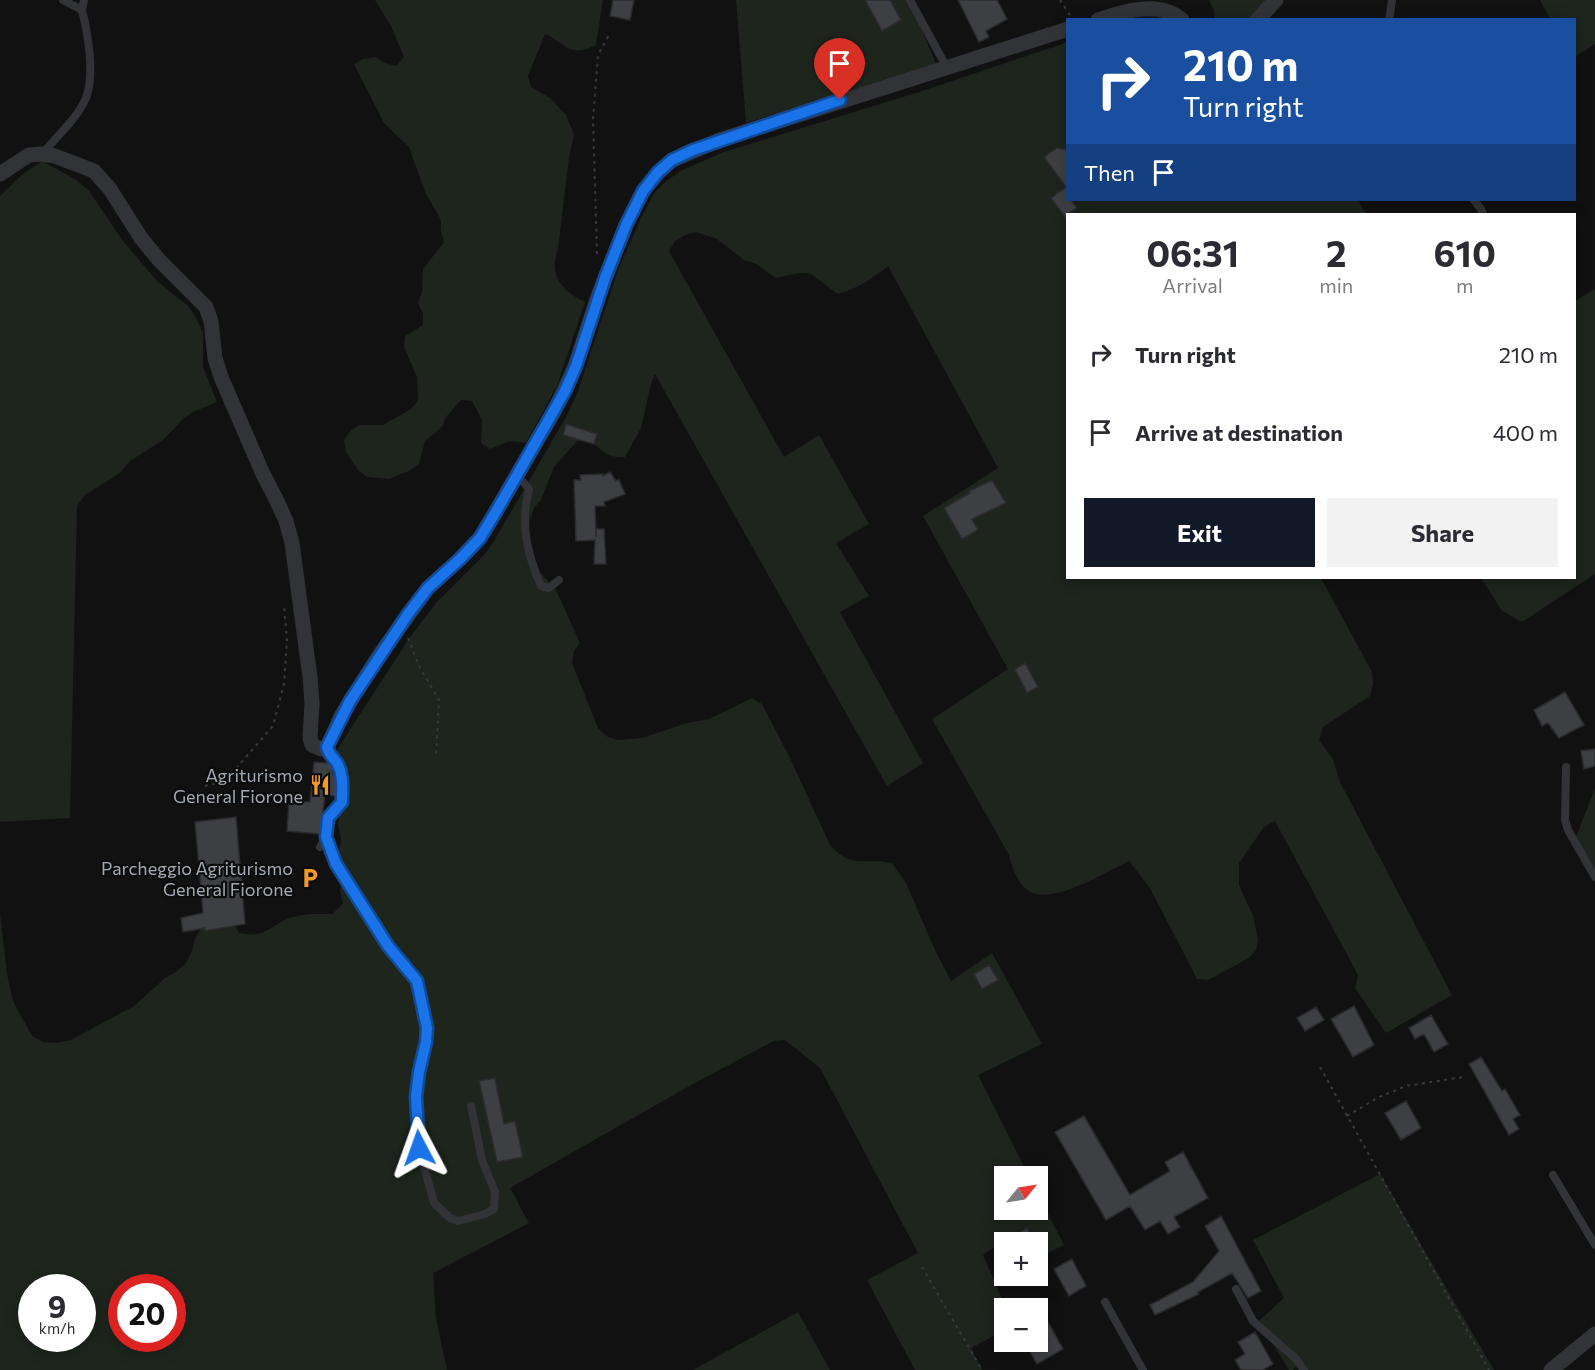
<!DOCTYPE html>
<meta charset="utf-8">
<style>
body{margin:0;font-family:Commissioner,sans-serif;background:#f2f2f3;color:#2b2b33;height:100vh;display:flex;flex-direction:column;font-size:22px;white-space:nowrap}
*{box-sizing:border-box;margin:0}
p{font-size:20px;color:#7c7c81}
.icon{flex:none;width:33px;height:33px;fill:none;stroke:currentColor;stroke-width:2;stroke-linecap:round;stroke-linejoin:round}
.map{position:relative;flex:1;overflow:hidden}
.details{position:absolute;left:1066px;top:213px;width:510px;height:366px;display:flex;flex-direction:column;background:#fff;border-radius:0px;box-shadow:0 3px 15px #0003}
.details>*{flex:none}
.guide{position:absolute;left:1066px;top:18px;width:510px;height:183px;border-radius:0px;box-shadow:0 3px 15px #0003;background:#1a4fa0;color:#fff;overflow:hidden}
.needle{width:39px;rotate:60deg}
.controls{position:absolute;left:994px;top:1166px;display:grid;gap:12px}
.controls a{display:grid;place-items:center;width:54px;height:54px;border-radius:0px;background:#fff;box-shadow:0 3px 15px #0003;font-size:30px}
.speed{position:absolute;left:18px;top:1274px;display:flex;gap:12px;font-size:30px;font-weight:700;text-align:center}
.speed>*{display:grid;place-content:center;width:78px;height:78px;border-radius:50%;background:#fff;box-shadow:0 3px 15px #0003;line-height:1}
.speed small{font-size:15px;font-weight:400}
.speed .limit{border:9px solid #d22;background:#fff;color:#111}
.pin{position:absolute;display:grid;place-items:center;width:51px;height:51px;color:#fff;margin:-62px -26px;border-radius:50% 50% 50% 0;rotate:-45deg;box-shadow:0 0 6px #0007}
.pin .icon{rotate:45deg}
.me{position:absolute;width:66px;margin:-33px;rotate:356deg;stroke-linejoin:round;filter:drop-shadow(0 0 4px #0008)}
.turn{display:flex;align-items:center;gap:21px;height:126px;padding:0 18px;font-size:27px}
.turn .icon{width:78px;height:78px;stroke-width:2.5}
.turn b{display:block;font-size:42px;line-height:51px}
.then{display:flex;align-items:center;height:57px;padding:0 18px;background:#0003;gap:12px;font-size:22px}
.eta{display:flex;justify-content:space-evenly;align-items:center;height:102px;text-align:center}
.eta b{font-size:36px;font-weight:700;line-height:42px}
.cta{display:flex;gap:12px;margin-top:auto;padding:12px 18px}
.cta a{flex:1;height:69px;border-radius:0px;background:#111827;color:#fff;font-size:24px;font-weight:700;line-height:69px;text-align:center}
.cta a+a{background:#f2f2f3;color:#2b2b33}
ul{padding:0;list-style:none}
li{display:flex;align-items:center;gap:18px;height:78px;padding:0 18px}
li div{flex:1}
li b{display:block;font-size:22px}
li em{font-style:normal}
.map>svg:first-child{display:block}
.green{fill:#1d251d;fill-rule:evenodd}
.building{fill:#3d3f42;stroke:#2b2b2e;stroke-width:1.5}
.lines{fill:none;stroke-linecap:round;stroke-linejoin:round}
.path{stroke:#383a3e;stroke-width:2;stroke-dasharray:3 4.5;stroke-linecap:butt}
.lane{stroke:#323337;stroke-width:8}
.street{stroke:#323337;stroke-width:15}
.route-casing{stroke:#114b97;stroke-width:15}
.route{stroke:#1a73e8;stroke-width:10}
.labels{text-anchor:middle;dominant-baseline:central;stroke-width:4.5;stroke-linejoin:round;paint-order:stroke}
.poi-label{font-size:18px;fill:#a2a9b3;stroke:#0c0c0d;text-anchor:end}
</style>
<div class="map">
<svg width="1595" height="1370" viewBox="0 0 1595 1370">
<rect width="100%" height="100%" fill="#111112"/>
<path class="green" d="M 375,0 L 603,0 L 596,45 C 569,59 566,43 545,34 L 528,76 L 531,87 L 550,98 L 566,115 L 574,135 L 569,158 L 558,249 C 548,275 562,291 585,302 L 557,386 L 526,443 L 510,441 L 490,449 L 481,443 L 482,420 L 472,401 L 461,400 L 446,417 L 442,427 L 425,441 L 419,464 L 409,471 L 389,479 L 367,477 L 358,470 L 346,452 L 344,440 L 351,430 L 360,425 L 383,425 L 411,409 L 418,401 L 417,377 L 404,347 L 405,336 L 423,325 L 423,314 L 418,303 L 422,292 L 423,269 L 444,242 L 441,231 L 441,220 L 425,192 L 409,147 L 384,123 L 354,64 L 363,59 L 376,57 L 385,63 L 396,66 L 404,57 L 391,26 Z
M 736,0 L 909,0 L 936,64 L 746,123 Z
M 1209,0 L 1268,0 L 1250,20 L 1215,19 L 1214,10 Z
M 1540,0 L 1595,0 L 1595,44 L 1575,57 L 1575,20 L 1550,19 Z
M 1068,42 L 1068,200 L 1358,200 L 1366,214 L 1068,214 L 1068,578 L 1321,578 L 1372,672 L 1373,684 L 1370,696 L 1323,727 L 1319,740 L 1333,759 L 1340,782 L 1452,995 L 1386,1033 L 1355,988 L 1358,975 L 1275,821 L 1264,827 L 1239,863 L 1239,885 L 1253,916 L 1258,939 L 1256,950 L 1249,958 L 1208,980 L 1197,979 L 1150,888 L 1129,861 C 1106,872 1058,902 1033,893 C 1019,888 1012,868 1009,855 L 932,719 L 1008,669 L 923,516 L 998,468 L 888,266 C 873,278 857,289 838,294 C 806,273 818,268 776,278 L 756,264 L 744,260 L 717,239 L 696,232 L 685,235 L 675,241 L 669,251 L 784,457 L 819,435 L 869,524 L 836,543 L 869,596 L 840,612 L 923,763 L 887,786 L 655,374 L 651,384 L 641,428 L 625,457 C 605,458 602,450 588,438 L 577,441 L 554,467 L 541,500 L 534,508 L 527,530 L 531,552 L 540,572 L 556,590 L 580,643 L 574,651 L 572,663 L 598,728 L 606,736 L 617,740 L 642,738 L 687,723 L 709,719 L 752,698 L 762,704 L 790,758 L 830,845 C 852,870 864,857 892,863 L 906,883 L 935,950 L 951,981 L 992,953 L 1042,1044 L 978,1075 L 1029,1176 L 1005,1176 L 1005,1209 L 1038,1209 L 1038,1194 L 1064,1245 L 1044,1255 L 1038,1248 L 1038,1242 L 1034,1242 L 1023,1228 L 983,1255 L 1006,1308 L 1005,1330 L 971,1348 L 982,1370 L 915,1370 L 867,1280 L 918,1253 L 820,1068 L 785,1040 L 774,1041 L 693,1084 L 510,1188 L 529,1223 L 433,1273 L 436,1318 L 447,1370 L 0,1370 L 0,913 L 7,974 L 13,1001 L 32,1036 L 43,1042 L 56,1043 L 71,1040 L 134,1006 L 165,978 L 176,972 L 186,963 L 192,951 L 195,938 L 204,925 L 227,911 L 239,933 C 267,939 270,924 293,917 C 306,913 319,914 332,914 L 343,904 L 340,890 L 341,877 L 338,864 L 341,838 L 338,826 L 340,798 L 339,773 L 329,762 L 410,637 L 436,603 L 484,555 L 494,541 L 566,417 L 577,394 L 618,270 L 641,218 L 655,192 L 665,182 L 682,170 L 724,152 L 919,92 ZM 32,1287 L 82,1287 L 82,1338 L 32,1338 ZM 122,1287 L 172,1287 L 172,1338 L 122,1338 Z
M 42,161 L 75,179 L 89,191 L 123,241 L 157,281 L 188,306 L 196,317 L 203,333 L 203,367 L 217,402 L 193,412 L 183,419 L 163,440 L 130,461 L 120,473 L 85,495 L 77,506 L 70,818 L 0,822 L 0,196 L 23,174 Z
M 1595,289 L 1595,574 L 1522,622 L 1502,611 L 1481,578 L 1575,578 L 1575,301 Z
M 1595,788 L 1595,874 L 1576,837 Z
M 1380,1174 L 1494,1370 L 1308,1370 L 1301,1360 L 1293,1370 L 1289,1370 L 1259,1321 L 1284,1298 L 1253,1240 Z
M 798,1312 L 830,1370 L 693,1370 Z"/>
<path class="building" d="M 613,0 L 634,0 L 630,20 L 610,16 Z
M 865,0 L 890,0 L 901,20 L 882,31 Z
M 958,0 L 997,0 L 1007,19 L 986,31 L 989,37 L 979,42 Z
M 1057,148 L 1068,150 L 1068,200 L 1071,200 L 1077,208 L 1068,214 L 1068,221 L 1051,198 L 1066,187 L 1044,157 Z
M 566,424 L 597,434 L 594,444 L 563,435 Z
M 610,472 L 616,481 L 619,480 L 625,494 L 604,502 L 605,506 L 595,506 L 596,537 L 596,529 L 604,529 L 606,564 L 594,564 L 595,540 L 576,541 L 574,480 L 581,480 L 580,475 L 603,474 L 603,476 Z
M 992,480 L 1006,503 L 972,519 L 978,530 L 962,539 L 944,508 L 970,493 L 969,491 Z
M 1025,663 L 1038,687 L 1027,693 L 1015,669 Z
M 1565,692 L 1584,725 L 1559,738 L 1548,723 L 1542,726 L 1534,710 Z
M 1595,749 L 1595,766 L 1584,769 L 1581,751 Z
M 314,762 L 329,763 L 332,766 L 333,775 L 335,775 L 336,778 L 336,796 L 325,795 L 320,834 L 287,831 L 289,801 L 310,802 Z
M 236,817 L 245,924 L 205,931 L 205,928 L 183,932 L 181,918 L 203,913 L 195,822 Z
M 989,965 L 998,980 L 982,989 L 974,974 Z
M 1354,1006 L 1374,1045 L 1353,1057 L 1331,1019 Z
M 1316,1007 L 1324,1020 L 1305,1031 L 1297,1018 Z
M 1431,1015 L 1448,1044 L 1434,1052 L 1424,1034 L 1415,1039 L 1409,1028 Z
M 1481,1057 L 1502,1091 L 1505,1089 L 1520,1115 L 1513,1119 L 1519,1129 L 1509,1135 L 1469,1064 Z
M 495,1078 L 504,1124 L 515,1121 L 523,1157 L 497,1162 L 479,1081 Z
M 1406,1101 L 1421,1128 L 1401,1140 L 1385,1113 Z
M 1084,1116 L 1130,1195 L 1170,1171 L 1165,1162 L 1183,1152 L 1208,1198 L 1174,1217 L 1180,1227 L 1168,1234 L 1160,1221 L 1145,1230 L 1130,1206 L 1106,1220 L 1055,1132 Z
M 1221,1216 L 1261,1291 L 1248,1298 L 1232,1273 L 1198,1292 L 1199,1294 L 1155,1315 L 1150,1305 L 1193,1282 L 1219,1251 L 1205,1226 Z
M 1027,1228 L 1035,1242 L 1001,1242 Z
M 1072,1259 L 1086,1286 L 1069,1296 L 1054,1269 Z
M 1038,1304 L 1063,1349 L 1037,1364 L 1024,1341 L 1038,1341 Z
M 1255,1332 L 1273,1364 L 1263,1370 L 1241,1370 L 1235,1360 L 1245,1354 L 1238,1342 Z"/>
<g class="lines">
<path class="path" d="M 1060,0 L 1070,15
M 597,254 L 593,120 L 598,55 L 610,33
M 408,638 L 419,666 L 439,700 L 436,757
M 205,786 L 225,781 L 273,726 L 284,684 L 287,640 L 284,606
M 1320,1067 L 1489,1370
M 1347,1116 L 1379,1097 L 1406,1086 L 1463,1077
M 922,1267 L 982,1370"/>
<path class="lane" d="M 910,0 L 947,68
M 82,10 L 84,0
M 1389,20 L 1392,0
M 42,154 C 56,137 77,119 86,98 C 95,74 88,34 82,10 L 63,0
M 1474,200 L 1481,209 L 1483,214
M 517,475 L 529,489 C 520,525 527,553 541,586 L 549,588 L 559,580
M 1566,767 L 1565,820 L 1568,830 L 1595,877
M 326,837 L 336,864 L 380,934 L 417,981 L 427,1028 L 426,1042 L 415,1097 L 419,1148 L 434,1203 L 450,1218 L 458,1221 L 485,1214 L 494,1209 L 495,1192 L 482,1160 L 471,1106
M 320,847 L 326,837 L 328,818 L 342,802 C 342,788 344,775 337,763 C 332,756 328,755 327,747
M 1553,1175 L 1595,1245
M 1236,1289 L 1253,1321 L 1296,1359 L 1304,1370
M 1105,1302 L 1143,1370"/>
<path class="street" d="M 1098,20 C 1125,11 1159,0 1182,20
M 1257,20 L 1276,0
M 0,174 L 29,155 L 42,154 L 55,156 L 94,171 L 110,189 L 141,238 L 159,260 L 206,307 L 211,321 L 215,358 L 221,377 L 263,474 L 277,501 L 286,521 L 292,543 L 310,677 L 312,703 L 310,738 L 312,745 L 321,749 L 327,747 L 330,741 L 341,716 L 380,654 L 428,588 L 460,559 L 480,538 L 554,412 L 575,366 L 598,296 L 626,225 L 643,191 L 659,172 L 672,160 L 720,140 L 1068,29
M 1551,1370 L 1595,1334"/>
</g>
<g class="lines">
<g class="route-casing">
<path id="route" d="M 419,1148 L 416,1096 L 419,1072 L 426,1042 L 427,1028 L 417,981 L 388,946 L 336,864 L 326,837 L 328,818 L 342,802 C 342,789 344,775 337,763 C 332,756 329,755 327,747 L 350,701 L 408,614 L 428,588 L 460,559 L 480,538 L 497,510 L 565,391 L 576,366 L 605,278 L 626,225 L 643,191 L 658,172 L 672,160 L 693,150 L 840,100"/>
</g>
<use href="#route" class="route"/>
</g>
<defs>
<g id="restaurant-bare" transform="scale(1.62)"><path d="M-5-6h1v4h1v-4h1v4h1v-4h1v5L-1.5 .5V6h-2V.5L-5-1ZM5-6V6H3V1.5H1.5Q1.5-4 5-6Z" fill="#f29a29" stroke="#0c0c0d" stroke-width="2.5" paint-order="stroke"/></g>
<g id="parking-bare" transform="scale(1.62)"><path d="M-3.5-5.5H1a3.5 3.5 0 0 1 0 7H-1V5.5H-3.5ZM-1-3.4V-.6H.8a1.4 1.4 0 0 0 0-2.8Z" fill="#f29a29" stroke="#0c0c0d" stroke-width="2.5" paint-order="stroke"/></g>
</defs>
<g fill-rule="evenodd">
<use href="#restaurant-bare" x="320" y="785"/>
<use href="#parking-bare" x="310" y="878"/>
</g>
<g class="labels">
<g class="poi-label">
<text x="303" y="775">Agriturismo<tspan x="303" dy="21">General Fiorone</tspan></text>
<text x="293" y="868">Parcheggio Agriturismo<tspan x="293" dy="21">General Fiorone</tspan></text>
</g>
</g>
</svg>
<div class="controls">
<a><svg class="needle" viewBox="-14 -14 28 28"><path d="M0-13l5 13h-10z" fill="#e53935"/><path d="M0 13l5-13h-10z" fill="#7c7c81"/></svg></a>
<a>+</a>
<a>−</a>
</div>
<div class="speed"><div>9<small>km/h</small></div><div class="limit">20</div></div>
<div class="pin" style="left:840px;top:100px;background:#d93025"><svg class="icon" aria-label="arrive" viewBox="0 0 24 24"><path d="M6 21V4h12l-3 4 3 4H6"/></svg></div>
<svg class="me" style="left:419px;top:1148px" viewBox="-20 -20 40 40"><path d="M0-17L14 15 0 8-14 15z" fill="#1a73e8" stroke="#fff" stroke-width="4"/></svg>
<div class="guide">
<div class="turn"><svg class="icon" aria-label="right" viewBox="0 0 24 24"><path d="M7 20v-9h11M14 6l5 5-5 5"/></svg><div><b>210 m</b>Turn right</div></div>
<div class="then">Then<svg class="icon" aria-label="arrive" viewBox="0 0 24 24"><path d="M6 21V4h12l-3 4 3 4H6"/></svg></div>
</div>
<section class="details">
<div class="eta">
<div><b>06:31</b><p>Arrival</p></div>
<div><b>2</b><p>min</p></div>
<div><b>610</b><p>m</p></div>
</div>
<ul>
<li><svg class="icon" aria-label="right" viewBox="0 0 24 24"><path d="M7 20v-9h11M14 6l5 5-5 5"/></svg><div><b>Turn right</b></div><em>210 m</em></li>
<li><svg class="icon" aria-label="arrive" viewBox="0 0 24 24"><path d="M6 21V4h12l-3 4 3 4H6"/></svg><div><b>Arrive at destination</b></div><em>400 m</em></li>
</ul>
<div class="cta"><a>Exit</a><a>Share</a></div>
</section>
</div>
